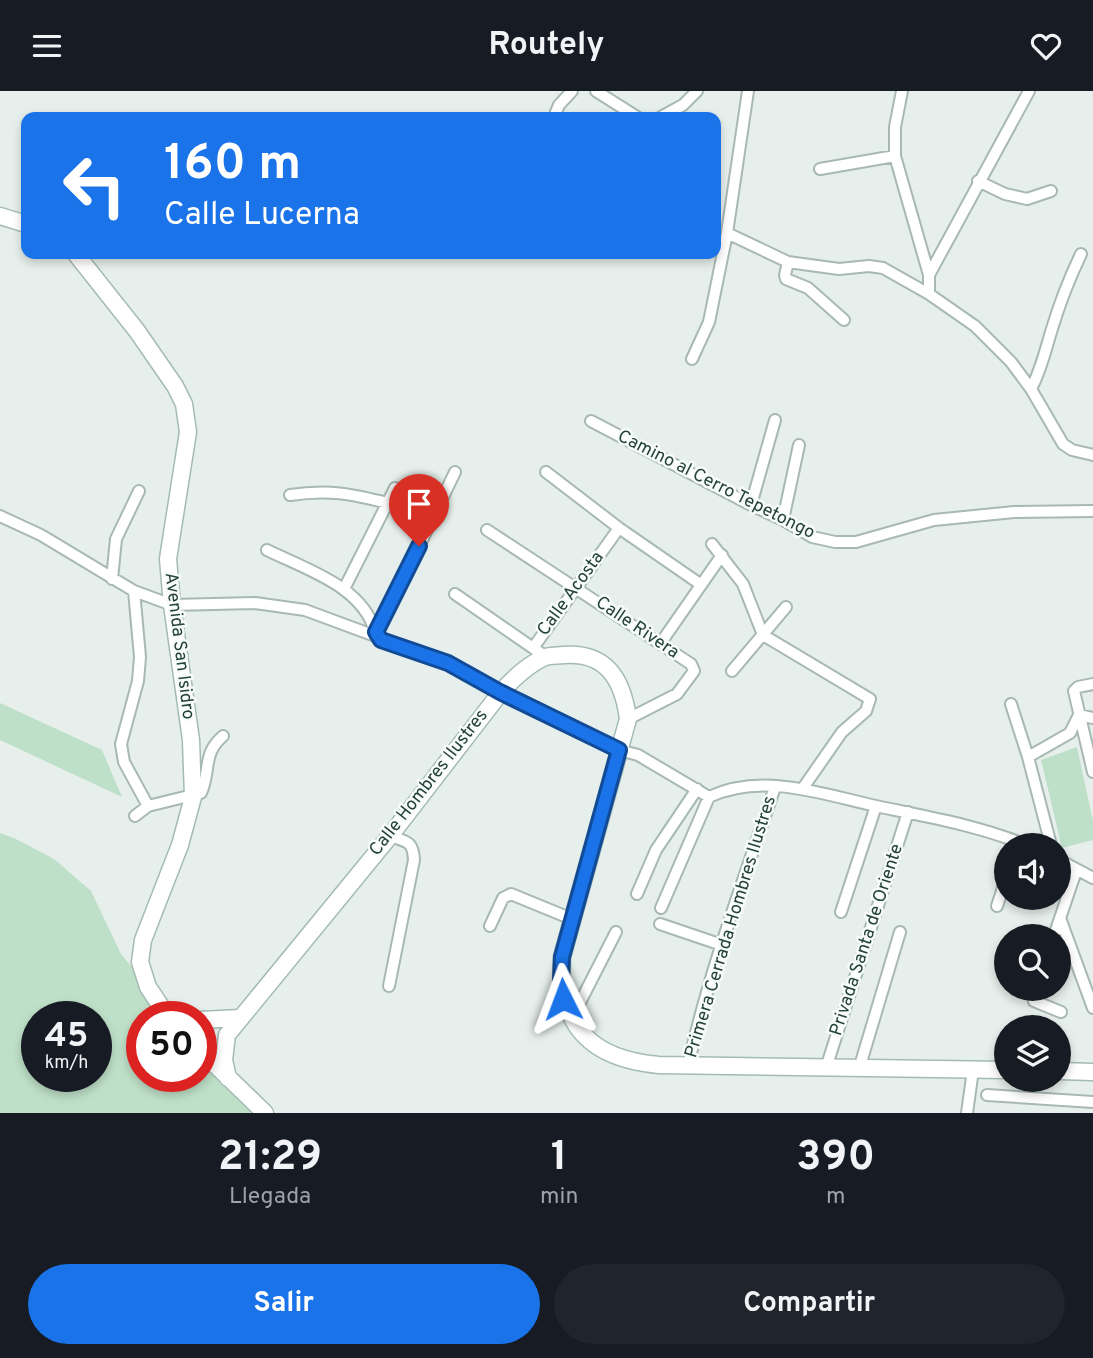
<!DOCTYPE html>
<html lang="es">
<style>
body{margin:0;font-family:Overpass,sans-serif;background:#20242c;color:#f1f3f6;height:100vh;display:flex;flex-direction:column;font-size:26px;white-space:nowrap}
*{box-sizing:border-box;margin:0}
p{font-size:23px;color:#9ea1a6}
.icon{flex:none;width:38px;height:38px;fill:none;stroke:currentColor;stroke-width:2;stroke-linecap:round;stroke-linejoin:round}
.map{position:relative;height:1022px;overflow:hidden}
.side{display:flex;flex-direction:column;background:#171b24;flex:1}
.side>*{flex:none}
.hud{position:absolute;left:21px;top:21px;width:700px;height:147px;border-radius:14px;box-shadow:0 4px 10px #0003;background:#1a73e8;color:#fff;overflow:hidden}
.fabs{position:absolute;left:994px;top:742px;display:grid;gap:14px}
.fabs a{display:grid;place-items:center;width:77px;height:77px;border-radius:50%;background:#171b24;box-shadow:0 4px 10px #0003;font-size:35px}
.speed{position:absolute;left:21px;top:910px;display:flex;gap:14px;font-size:35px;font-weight:700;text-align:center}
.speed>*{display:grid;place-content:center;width:91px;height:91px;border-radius:50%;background:#171b24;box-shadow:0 4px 10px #0003;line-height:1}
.speed small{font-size:18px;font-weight:400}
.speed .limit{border:10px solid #d22;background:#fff;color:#111}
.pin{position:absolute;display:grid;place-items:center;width:60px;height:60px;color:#fff;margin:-72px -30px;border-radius:50% 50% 50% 0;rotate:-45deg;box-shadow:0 0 7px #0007}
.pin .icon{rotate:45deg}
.me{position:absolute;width:77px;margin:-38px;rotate:357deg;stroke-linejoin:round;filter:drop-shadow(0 0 5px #0008)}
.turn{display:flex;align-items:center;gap:24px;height:147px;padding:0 28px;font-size:32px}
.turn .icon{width:91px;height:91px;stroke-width:2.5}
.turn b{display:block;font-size:49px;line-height:60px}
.eta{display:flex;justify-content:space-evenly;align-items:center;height:119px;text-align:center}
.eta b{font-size:42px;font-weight:700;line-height:49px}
.action{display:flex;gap:14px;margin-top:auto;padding:14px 28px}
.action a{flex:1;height:80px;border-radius:42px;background:#1a73e8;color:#fff;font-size:28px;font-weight:700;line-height:80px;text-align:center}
.action a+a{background:#20242c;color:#f1f3f6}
header{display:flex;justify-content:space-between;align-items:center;height:91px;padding:0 28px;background:#171b24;font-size:32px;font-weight:700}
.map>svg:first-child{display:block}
.green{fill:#bfe0c8;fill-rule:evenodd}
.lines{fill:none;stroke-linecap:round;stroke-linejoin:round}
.street-casing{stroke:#a8b8b2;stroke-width:14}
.secondary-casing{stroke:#a4bbb3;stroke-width:19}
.street{stroke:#fff;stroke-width:10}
.secondary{stroke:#fff;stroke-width:16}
.route-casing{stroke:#114b97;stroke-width:18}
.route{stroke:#1a73e8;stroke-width:12}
.labels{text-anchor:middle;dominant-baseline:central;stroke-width:5;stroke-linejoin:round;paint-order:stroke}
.street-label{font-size:18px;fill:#24423a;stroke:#f7fbf9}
</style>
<header><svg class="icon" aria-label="menu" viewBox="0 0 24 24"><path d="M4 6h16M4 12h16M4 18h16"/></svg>Routely<svg class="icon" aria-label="heart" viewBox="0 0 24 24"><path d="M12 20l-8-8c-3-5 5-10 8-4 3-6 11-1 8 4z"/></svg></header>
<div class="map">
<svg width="1093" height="1022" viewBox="0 0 1093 1022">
<rect width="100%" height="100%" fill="#e6efeb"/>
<path class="green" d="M 0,612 L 102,659 L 122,706 L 0,649 Z
M 1077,656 L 1093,730 L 1093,749 L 1062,757 L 1041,669 Z
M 0,742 L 14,747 L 54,768 L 91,800 L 121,863 L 173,926 L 142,926 L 142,985 L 201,985 L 201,959 L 254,1022 L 0,1022 ZM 37,926 L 96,926 L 96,985 L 37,985 Z"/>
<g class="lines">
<g class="street-casing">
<path id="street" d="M 596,0 L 637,26
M 748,0 L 727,142 L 788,171 L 839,178 L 869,175 L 883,177 L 929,203 L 975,235 L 1011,271 L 1031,298 L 1063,353 L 1072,359 L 1093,364
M 554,26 L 559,14 L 572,0
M 661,26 L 683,14 L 697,0
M 895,65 L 895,36 L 902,0
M 820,78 L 895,65 L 929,184 L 929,203
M 978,90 L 1005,103 L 1027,108 L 1051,100
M 788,171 L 785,184 L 786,188 L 808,197 L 844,229
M 929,184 L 1029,0
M 692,268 L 709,231 L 727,142
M 1031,298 C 1041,279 1045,261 1051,241 C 1059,214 1069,188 1081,163
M 591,330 L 751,414 L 783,429 L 812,446 L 835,451 L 856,451 L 934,429 L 1014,421 L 1093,420
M 546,381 L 619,437 L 700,493
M 290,404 C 329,398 351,403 388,412
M 751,414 L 775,329
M 0,425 L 41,444 L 134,500 L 172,514 L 255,512 L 305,519 L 448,572 L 501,601 L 619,659 L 638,664 L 709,706 C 763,681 822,703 876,715 C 927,726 977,734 1026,754
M 783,429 L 799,354
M 487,439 L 691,573 L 694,580 L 677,603 L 628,628
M 712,453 L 743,493 L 763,544 L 870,608 L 866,620 L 842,641 L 803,697
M 267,459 C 305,478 363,495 375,541
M 112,488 L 116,448 L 139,400
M 344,498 L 395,397
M 134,500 L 140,566 L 138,590 L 121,653 L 124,671 L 148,715 L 201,702 C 211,679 202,663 223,645
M 455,503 L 533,557
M 381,549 L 375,541 L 384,528 L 455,381
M 660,553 L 722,464
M 545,565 L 533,557 L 619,437
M 732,580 L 786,516
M 1093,593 L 1078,596 L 1074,600 L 1093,681
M 1011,613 L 1028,666 L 1051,754
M 1028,666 L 1070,642 L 1079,624 L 1093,627
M 135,725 L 148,715
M 1059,769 L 1093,787
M 637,803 L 656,759 L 697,698
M 997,815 L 1006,788
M 661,817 L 709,706
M 841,821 L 876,715
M 1060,827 L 1093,917
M 660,833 L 722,854
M 490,835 L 503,807 L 511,803 L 572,828
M 1054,845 L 1076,780
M 389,895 L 414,769 C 413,749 406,751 390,745
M 1036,898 L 1034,910 L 1061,921
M 571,929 L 616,841
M 688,975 C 709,880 744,788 775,696
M 826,977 L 908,721
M 859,978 L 900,841
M 987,1004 L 1093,1011
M 967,1022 L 973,979"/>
</g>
<g class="secondary-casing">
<path id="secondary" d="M 0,125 L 26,133
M 76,163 L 137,240 L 175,295 L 184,313 L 188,341 L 168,468 L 172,514 L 191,649 L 193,706 L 180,754 L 143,849 L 140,871 L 148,896 L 168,926
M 201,929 L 240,927
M 201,960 L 265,1022
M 1059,980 L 1093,981
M 228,987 L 224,969 L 227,944 L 390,745 L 501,601 C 513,588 526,575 543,567 C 549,564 557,565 564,564 C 607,561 623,589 628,628 L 562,866 C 558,935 591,968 659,974 L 1006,979"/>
</g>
<use href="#street" class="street"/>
<use href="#secondary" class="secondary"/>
</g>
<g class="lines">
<g class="route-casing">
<path id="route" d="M 419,455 L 376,541 L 381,549 L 448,572 L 500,601 L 619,659 L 562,866 L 561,888 L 563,908"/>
</g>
<use href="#route" class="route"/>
</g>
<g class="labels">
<g class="street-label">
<text transform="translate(716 394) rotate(27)">Camino al Cerro Tepetongo</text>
<text transform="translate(571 503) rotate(-54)">Calle Acosta</text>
<text transform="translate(637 537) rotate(34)">Calle Rivera</text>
<text transform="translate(179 555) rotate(83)">Avenida San Isidro</text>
<text transform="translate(429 692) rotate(-52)">Calle Hombres Ilustres</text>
<text transform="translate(731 836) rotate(-73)">Primera Cerrada Hombres Ilustres</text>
<text transform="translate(867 849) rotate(-72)">Privada Santa de Oriente</text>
</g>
</g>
</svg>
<div class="fabs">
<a><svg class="icon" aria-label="sound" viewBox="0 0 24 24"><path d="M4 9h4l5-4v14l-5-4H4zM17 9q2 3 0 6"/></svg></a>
<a><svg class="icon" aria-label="search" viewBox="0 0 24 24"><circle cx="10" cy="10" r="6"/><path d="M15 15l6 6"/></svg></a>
<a><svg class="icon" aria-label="layers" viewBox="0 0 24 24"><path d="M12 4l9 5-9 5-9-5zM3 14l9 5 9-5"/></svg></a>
</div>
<div class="speed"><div>45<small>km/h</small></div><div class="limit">50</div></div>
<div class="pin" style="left:419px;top:455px;background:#d93025"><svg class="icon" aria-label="arrive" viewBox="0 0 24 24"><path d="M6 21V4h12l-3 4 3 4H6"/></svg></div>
<svg class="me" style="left:563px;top:908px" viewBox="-20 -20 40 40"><path d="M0-17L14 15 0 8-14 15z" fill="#1a73e8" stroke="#fff" stroke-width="4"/></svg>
<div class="hud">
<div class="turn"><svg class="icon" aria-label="left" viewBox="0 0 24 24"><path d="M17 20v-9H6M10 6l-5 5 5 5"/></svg><div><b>160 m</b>Calle Lucerna</div></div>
</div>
</div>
<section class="side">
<div class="eta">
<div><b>21:29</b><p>Llegada</p></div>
<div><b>1</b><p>min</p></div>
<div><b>390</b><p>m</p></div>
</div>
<div class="action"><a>Salir</a><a>Compartir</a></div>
</section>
